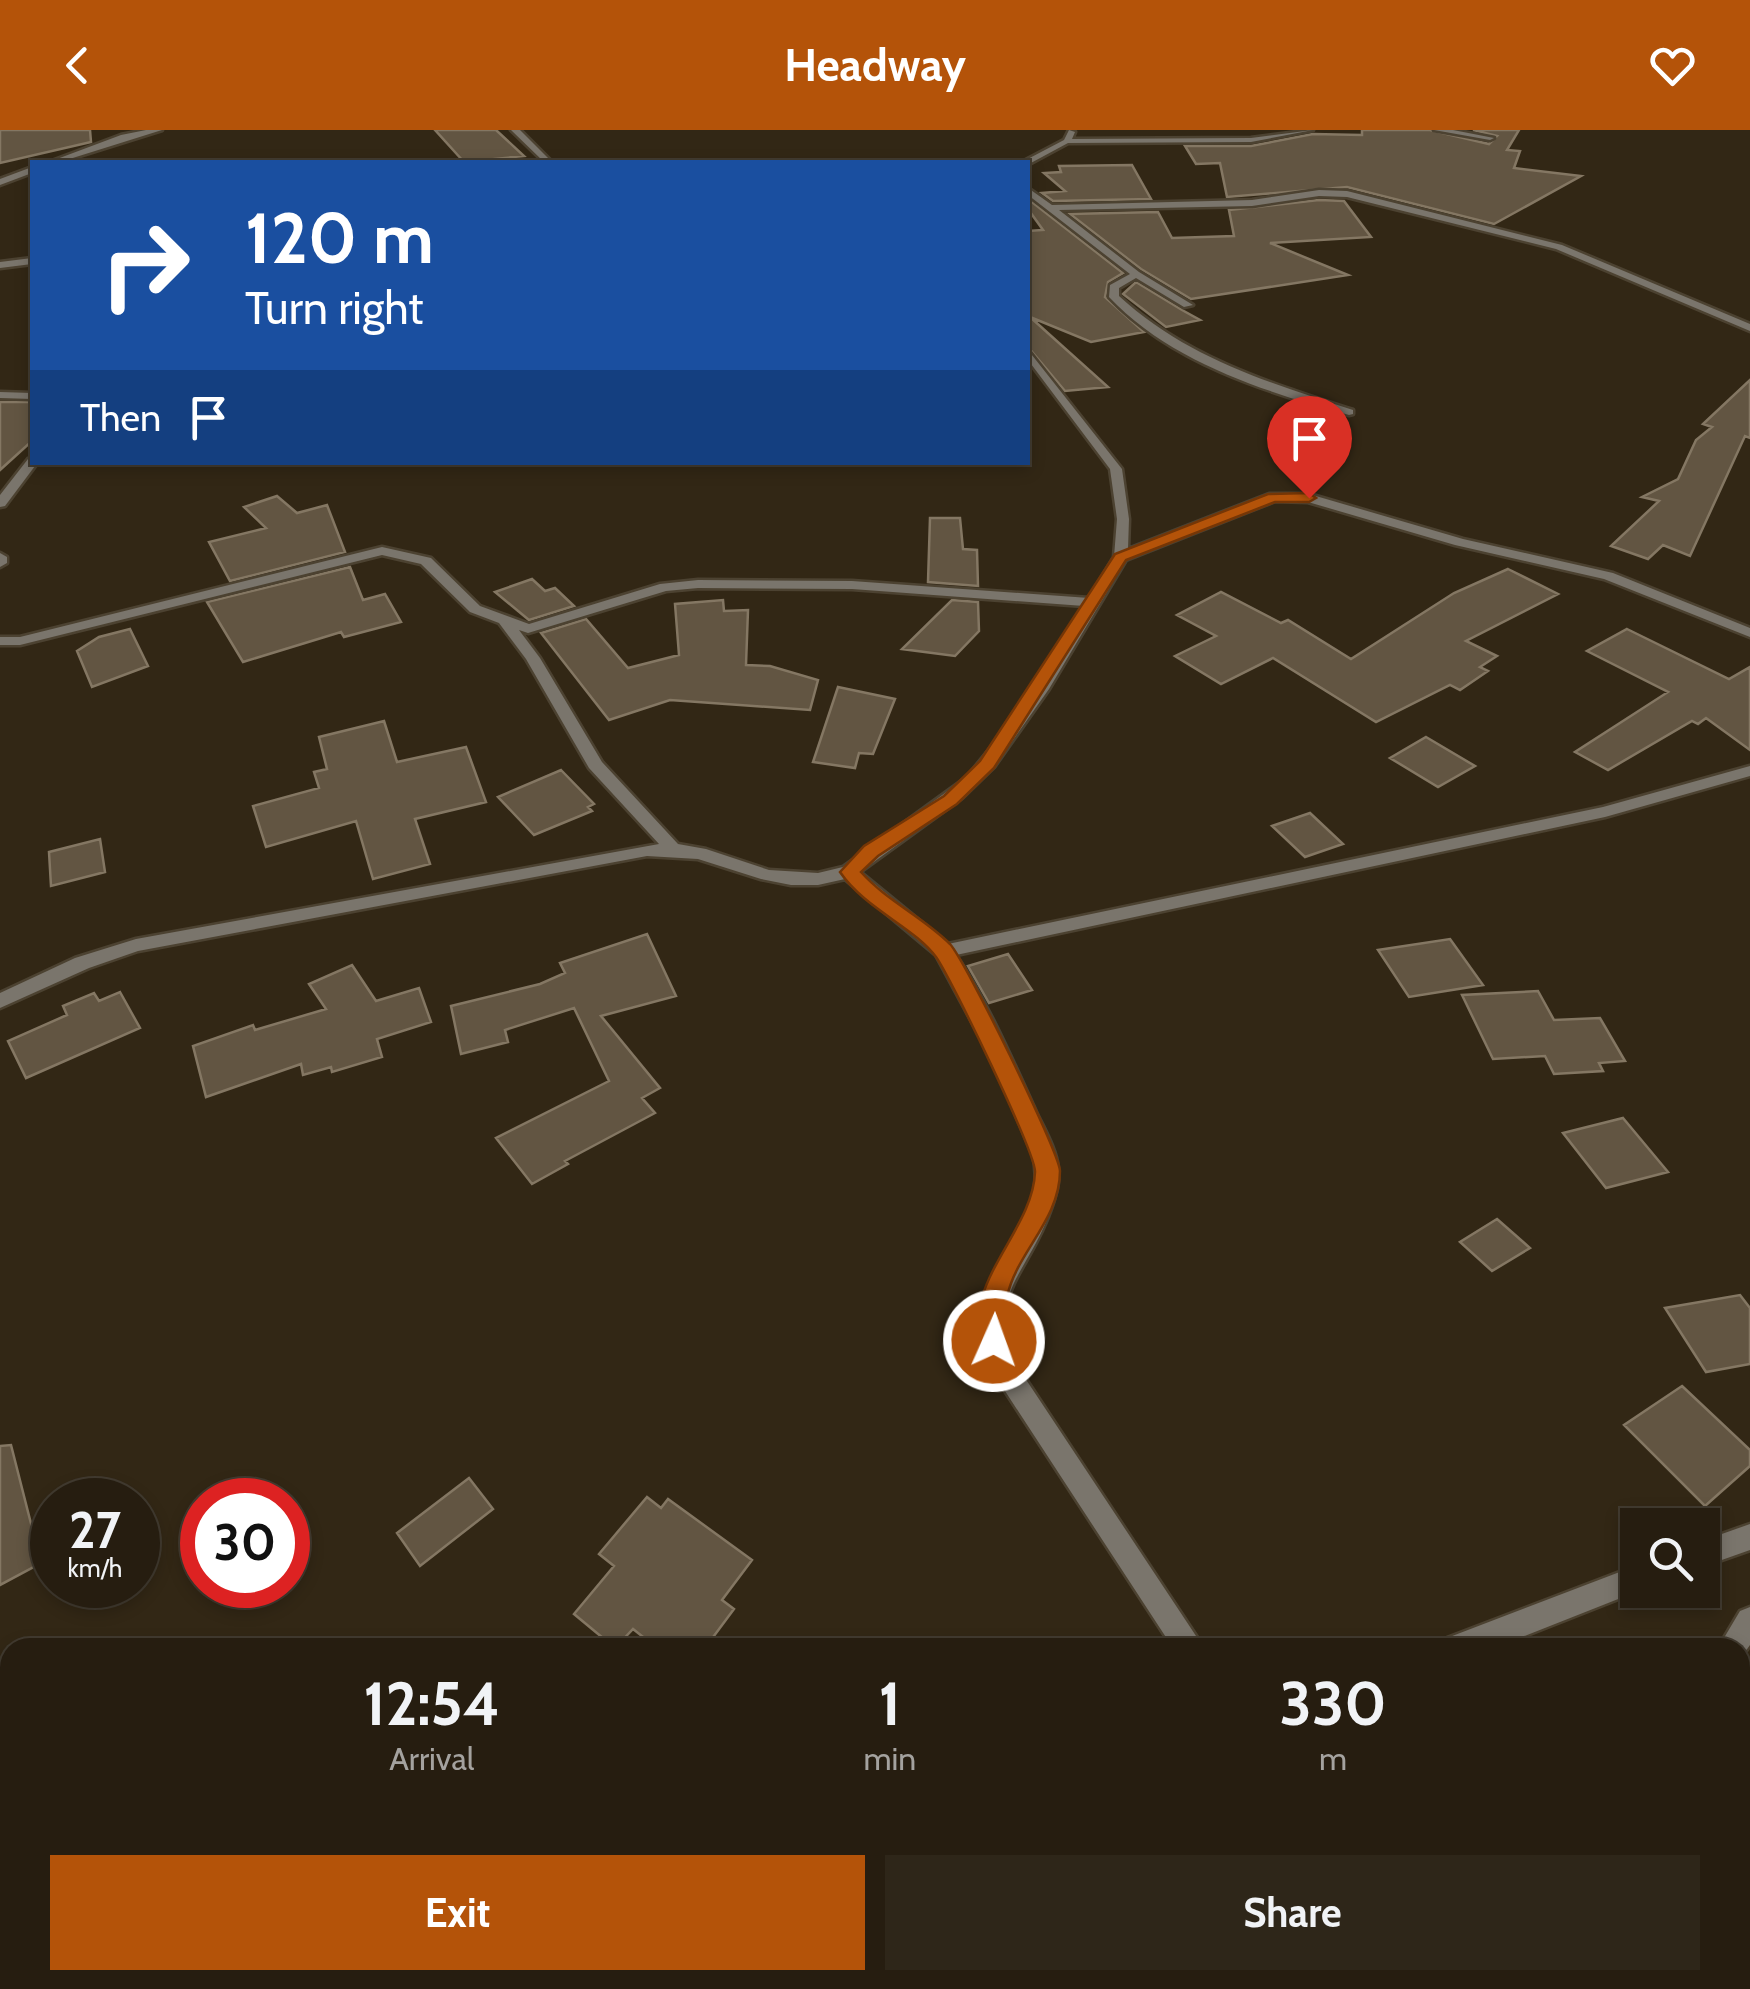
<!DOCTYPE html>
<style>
body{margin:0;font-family:Cabin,sans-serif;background:#2e2619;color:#f1f3f6;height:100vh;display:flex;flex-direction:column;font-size:38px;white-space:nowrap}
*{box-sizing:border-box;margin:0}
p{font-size:32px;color:#a4a29f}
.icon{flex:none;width:55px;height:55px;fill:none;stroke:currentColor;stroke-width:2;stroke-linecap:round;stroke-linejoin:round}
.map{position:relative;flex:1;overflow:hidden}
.side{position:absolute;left:0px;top:1508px;width:1750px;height:352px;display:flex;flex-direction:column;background:#261d10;border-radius:30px 30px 0 0;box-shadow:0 5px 15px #0003,0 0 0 2px #423b30}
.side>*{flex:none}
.guide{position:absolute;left:30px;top:30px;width:1000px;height:305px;border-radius:0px;box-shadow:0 5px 15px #0003,0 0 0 2px #423b30;background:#1a4fa0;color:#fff;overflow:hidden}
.controls{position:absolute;left:1620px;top:1378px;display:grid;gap:20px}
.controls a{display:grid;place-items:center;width:100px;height:100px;border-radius:0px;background:#261d10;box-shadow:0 5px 15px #0003,0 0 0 2px #423b30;font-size:50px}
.speed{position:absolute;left:30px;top:1348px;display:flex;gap:20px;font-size:50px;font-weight:700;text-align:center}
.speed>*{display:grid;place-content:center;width:130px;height:130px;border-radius:50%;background:#261d10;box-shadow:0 5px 15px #0003,0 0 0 2px #423b30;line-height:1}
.speed small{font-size:25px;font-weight:400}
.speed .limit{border:15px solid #d22;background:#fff;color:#111}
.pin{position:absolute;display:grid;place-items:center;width:85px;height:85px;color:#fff;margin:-102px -42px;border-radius:50% 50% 50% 0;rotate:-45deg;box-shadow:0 0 10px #0007}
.pin .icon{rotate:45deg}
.me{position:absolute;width:110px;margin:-55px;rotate:2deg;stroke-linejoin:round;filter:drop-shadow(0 0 8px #0008)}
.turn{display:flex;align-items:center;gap:35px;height:210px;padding:0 50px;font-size:45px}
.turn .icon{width:130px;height:130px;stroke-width:2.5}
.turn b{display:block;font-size:70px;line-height:85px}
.then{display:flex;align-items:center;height:95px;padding:0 50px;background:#0003;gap:20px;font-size:38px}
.eta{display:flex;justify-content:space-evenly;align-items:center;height:170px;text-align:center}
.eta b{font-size:60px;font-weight:800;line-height:70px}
.button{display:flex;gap:20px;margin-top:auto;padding:20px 50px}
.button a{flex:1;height:115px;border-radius:0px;background:#b45309;color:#fff;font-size:40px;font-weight:800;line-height:115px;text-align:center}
.button a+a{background:#2e2619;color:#f1f3f6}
header{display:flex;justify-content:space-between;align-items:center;height:130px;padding:0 50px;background:#b45309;color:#fff;font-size:45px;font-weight:800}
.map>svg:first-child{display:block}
.building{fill:#625542;stroke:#847763;stroke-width:2.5}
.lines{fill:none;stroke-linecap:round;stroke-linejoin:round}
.minor-casing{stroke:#4c4231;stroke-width:5}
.minor{fill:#7a756c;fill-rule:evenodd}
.route{fill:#b45309;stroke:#753606;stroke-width:2.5}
</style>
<header><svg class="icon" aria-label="back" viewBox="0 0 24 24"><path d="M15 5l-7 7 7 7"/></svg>Headway<svg class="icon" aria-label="heart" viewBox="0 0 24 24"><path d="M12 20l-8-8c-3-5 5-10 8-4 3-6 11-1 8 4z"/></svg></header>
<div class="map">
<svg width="1750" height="1859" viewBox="0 0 1750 1859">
<rect width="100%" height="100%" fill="#322715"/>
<path class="building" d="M 0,0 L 90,0 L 91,12 L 0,33 Z
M 435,0 L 496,0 L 524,26 L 464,32 Z
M 1362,0 L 1430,0 L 1489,14 L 1497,6 L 1473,0 L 1519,0 L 1507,20 L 1520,21 L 1514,38 L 1581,46 L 1494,94 L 1347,57 L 1227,67 L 1220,33 L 1196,34 L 1185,16 L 1251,16 L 1313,4 L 1362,5 Z
M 1132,35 L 1151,69 L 1053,71 L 1042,63 L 1065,61 L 1044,43 L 1061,42 L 1059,36 Z
M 1028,69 L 1123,143 L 1108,152 L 1105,167 L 1144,202 L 1091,212 L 1030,187 L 1108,257 L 1065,261 L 1028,217 L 1028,101 L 1043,100 L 1028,79 Z
M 1319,70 L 1344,71 L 1371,107 L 1270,113 L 1348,145 L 1191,169 L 1141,139 L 1070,84 L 1158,82 L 1172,108 L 1234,106 L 1229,80 Z
M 1136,152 L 1182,180 L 1200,190 L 1166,197 L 1123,164 Z
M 1750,250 L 1750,308 L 1745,306 L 1690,426 L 1663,415 L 1648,429 L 1611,416 L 1659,371 L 1642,367 L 1678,349 L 1696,310 L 1712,297 L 1703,294 Z
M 0,272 L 32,272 L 32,311 L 0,340 Z
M 277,366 L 297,383 L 327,375 L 345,422 L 230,451 L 209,412 L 266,398 L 244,377 Z
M 930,388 L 960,388 L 963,419 L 977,420 L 978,456 L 928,452 Z
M 350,437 L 363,470 L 385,464 L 401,492 L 344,507 L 341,502 L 243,532 L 207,472 Z
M 1508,439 L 1558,464 L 1466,511 L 1497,526 L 1480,537 L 1488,541 L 1460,560 L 1450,555 L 1376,592 L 1273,528 L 1221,554 L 1175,526 L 1216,506 L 1177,485 L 1221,462 L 1281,493 L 1288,490 L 1351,529 L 1454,463 Z
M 532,449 L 545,461 L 555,458 L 574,476 L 529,490 L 495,462 Z
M 723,470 L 724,481 L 748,480 L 746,535 L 770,536 L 818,550 L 810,580 L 670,570 L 609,590 L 541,503 L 586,489 L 628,538 L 679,525 L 675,474 Z
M 952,470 L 978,472 L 979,501 L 955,526 L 902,519 Z
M 130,499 L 148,536 L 92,557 L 77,521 L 99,507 Z
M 1627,499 L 1729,549 L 1750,537 L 1750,620 L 1706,588 L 1698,594 L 1692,591 L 1608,640 L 1575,622 L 1668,562 L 1587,521 Z
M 838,557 L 895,569 L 873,624 L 859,623 L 855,638 L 813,632 Z
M 384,591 L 397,632 L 466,617 L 486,672 L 415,689 L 430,734 L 373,749 L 356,691 L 266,717 L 253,676 L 319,658 L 314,642 L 327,639 L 319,607 Z
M 1426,607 L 1475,636 L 1438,657 L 1390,628 Z
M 561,640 L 594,674 L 588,677 L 592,681 L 534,705 L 498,667 Z
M 1310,683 L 1343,714 L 1305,727 L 1272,696 Z
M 100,709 L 105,742 L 51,756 L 49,722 Z
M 647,804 L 676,866 L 601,886 L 660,958 L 642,968 L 655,983 L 565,1031 L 568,1034 L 532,1054 L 496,1008 L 609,951 L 574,878 L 505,900 L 508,912 L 461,924 L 451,876 L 540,854 L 565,843 L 560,833 Z
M 1450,809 L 1483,855 L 1409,867 L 1378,820 Z
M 1008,824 L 1032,860 L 989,873 L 968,836 Z
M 352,835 L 376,871 L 419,858 L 431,892 L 377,909 L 382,927 L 332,942 L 331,937 L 303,945 L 301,934 L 206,967 L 193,916 L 253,895 L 255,900 L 326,879 L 309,854 Z
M 1538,861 L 1554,890 L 1600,888 L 1625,931 L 1599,933 L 1603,941 L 1554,944 L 1545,926 L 1493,929 L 1462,865 Z
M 120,862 L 140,898 L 26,948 L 8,911 L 67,885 L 63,876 L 94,863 L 99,871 Z
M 1623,988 L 1668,1042 L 1606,1058 L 1563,1003 Z
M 1497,1089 L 1530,1118 L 1492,1141 L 1460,1112 Z
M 1740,1165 L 1750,1178 L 1750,1234 L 1706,1242 L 1665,1178 Z
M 1682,1256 L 1750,1320 L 1750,1336 L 1705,1376 L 1624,1295 Z
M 11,1315 L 41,1433 L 0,1455 L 0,1316 Z
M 469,1348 L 493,1379 L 420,1436 L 397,1403 Z
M 647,1367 L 661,1378 L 668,1369 L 752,1430 L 722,1470 L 734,1479 L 705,1518 L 657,1518 L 633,1499 L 615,1518 L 574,1484 L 614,1436 L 599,1424 Z"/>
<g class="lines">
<g class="minor-casing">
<path id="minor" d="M 146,0 L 162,0 L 60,32 L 49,32 L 121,5 Z
M 511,0 L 520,0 L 552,32 L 544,32 Z
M 1069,0 L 1075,2 L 1072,9 L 1251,8 L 1313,0 L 1251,12 L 1068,13 L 1029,34 L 1022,32 L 1064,10 Z
M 1434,0 L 1453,0 L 1494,8 L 1490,10 Z
M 32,37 L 32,43 L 0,55 L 0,49 Z
M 1028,58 L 1052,75 L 1252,70 L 1319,60 L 1347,61 L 1562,115 L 1750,194 L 1750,201 L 1556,119 L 1347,67 L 1319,66 L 1252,76 L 1059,80 L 1139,142 L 1193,175 L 1184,177 L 1136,148 L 1119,158 L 1119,166 C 1185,227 1269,253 1353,280 L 1353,284 L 1349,285 C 1266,262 1170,232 1109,167 L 1110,155 L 1130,144 L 1028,65 Z
M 32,128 L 32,134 L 0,138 L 0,132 Z
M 1028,220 L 1122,339 L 1129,389 L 1128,419 L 1269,364 L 1309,364 L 1463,409 L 1613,443 L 1750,498 L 1750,507 L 1604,449 L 1455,415 L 1308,372 L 1275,371 L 1126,430 L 1049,559 L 994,637 L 962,668 L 860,742 L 948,814 L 1603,677 L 1750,636 L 1750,646 L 1605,687 L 956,825 C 988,874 1012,929 1036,982 C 1044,999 1056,1019 1058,1038 C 1060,1051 1056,1064 1052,1076 C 1028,1149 980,1162 1023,1245 L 1204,1518 L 1173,1518 L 1005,1261 C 998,1245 986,1228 983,1210 C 971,1141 1051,1093 1033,1025 L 992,929 L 936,825 L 845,749 L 818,755 L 791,755 L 761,749 L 698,729 L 647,726 L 138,821 L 89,838 L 0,878 L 0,863 L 75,828 L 136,809 L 659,714 L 589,638 L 526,529 L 499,493 L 470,482 L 421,434 L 382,425 L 20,515 L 0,515 L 0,507 L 20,507 L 382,417 L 431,428 L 480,476 L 529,494 L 660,454 L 698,450 L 852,451 L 1089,468 L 1114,427 L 1117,389 L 1110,339 L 1028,230 ZM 698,458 L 852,459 L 1084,476 L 1018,584 L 967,647 L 843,737 L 818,743 L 769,740 L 706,719 L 678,714 L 602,632 L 540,528 L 519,500 L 528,503 L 666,461 Z
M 0,262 L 32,263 L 32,269 L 0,268 Z
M 32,328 L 32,332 L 38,332 L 5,376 L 0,377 L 0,365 L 28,329 Z
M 0,423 L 7,427 L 7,433 L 0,437 Z
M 1750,1394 L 1750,1420 L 1702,1437 L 1702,1411 Z
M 1638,1435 L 1638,1460 L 1641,1460 L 1494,1518 L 1443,1518 L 1447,1508 Z
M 1750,1477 L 1750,1515 L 1740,1529 L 1740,1518 L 1718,1518 L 1740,1481 Z
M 1010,1850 L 1044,1850 L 1040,1859 L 1006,1859 Z"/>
</g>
<use href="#minor" class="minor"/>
</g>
<path class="route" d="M 1268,364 L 1309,363 L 1316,368 L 1309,372 L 1275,372 L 1126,430 L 994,638 L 957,674 L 878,726 L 861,742 C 887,771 923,787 950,814 C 965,830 1059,1021 1060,1041 C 1060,1090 1016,1123 1007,1167 C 1004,1185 1012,1203 1004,1220 L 994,1223 L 985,1220 C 956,1157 1033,1103 1035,1042 C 1036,1024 951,848 936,827 C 914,797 865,779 840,742 L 864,716 L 944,666 L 980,631 L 1115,424 Z"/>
</svg>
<div class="controls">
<a><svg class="icon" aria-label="search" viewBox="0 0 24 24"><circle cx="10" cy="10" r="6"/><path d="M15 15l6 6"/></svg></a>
</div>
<div class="speed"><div>27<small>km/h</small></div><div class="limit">30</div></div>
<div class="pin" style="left:1309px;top:368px;background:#d93025"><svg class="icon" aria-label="arrive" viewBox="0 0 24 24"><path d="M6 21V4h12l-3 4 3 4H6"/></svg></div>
<svg class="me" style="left:994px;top:1211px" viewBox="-20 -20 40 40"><circle r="17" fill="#b45309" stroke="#fff" stroke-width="3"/><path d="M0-11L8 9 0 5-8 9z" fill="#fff"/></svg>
<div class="guide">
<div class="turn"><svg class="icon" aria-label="right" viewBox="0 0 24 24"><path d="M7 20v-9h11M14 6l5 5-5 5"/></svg><div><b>120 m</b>Turn right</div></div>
<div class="then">Then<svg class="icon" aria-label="arrive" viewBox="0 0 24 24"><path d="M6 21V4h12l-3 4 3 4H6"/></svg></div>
</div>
<section class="side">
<div class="eta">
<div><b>12:54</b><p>Arrival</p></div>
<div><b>1</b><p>min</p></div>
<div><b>330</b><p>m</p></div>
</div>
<div class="button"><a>Exit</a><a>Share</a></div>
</section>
</div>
